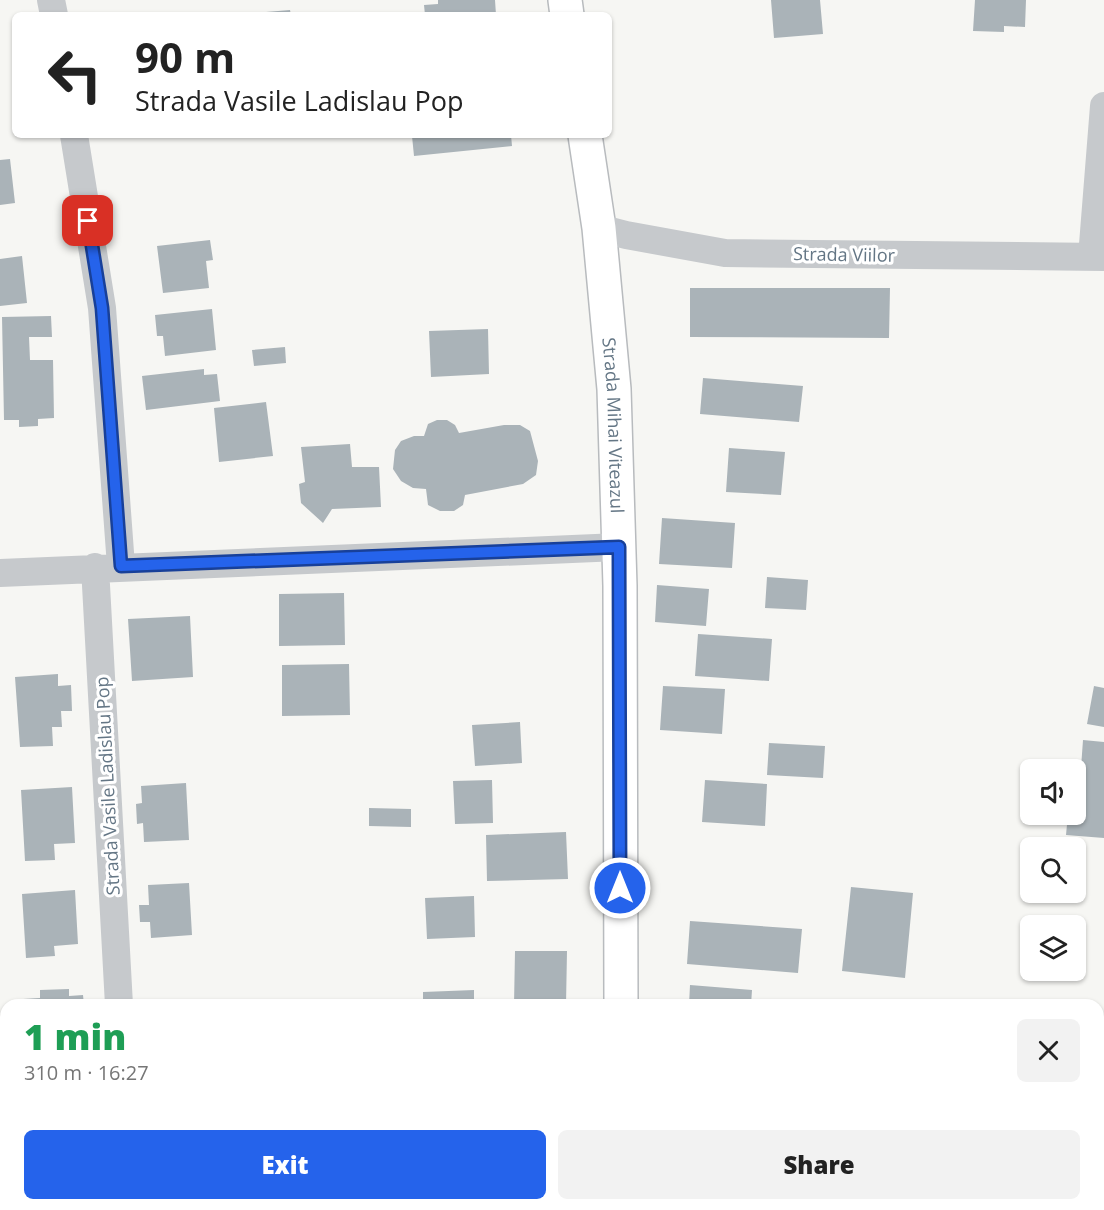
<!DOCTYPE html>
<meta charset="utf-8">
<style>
body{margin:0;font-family:"Open Sans",sans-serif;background:#f2f2f2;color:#222;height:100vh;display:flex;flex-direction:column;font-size:22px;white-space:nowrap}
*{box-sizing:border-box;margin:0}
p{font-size:20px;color:#767676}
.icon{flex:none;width:33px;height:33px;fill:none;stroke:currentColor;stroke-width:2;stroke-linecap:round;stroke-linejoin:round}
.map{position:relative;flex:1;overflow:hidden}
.sheet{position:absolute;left:0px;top:999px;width:1104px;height:212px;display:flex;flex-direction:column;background:#fff;border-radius:18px 18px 0 0;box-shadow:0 2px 4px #0004}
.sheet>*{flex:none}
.guide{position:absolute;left:12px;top:12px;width:600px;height:126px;border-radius:9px;box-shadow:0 2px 4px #0004;background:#fff;color:#222;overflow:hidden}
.fabs{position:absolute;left:1020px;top:759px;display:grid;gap:12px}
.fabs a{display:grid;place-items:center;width:66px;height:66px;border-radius:9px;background:#fff;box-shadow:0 2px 4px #0004;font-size:30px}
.pin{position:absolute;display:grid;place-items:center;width:51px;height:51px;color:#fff;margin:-26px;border-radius:12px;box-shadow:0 3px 9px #0006}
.me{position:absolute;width:66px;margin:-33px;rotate:0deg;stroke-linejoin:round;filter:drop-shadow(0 0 4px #0008)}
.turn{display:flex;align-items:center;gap:21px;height:126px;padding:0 24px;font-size:27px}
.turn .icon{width:78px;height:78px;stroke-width:2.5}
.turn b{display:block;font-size:42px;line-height:51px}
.round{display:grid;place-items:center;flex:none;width:63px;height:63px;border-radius:9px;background:#f2f2f2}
.summary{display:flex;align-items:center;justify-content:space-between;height:102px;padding:0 24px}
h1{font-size:36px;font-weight:800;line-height:45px;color:#1e9e55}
.button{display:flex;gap:12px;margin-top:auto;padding:12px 24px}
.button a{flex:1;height:69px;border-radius:9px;background:#2563eb;color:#fff;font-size:24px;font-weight:800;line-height:69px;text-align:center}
.button a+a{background:#f2f2f2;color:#222}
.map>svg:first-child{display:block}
.building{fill:#aab3b8}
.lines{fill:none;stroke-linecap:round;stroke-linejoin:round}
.trunk-casing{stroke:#b8bbbe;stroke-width:36}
.minor{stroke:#c6c9cc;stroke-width:28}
.trunk{stroke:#fff;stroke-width:33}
.route-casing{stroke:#184099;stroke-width:15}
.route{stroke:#2563eb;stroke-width:10}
.labels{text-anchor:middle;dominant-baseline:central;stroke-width:6;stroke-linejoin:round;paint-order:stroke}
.street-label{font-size:18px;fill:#647685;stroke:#fff}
</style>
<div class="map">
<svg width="1104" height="1210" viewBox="0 0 1104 1210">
<rect width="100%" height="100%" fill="#f6f6f3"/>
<path class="building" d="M 438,0 L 495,0 L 496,15 L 425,15 L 424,5 L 438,4 Z
M 771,0 L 820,0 L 823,34 L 774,38 Z
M 975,0 L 1026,0 L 1025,27 L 1004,26 L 1004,32 L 973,31 Z
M 290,10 L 291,15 L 253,15 L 253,13 Z
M 511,135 L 512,146 L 414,156 L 412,136 Z
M 10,159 L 15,203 L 0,205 L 0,160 Z
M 210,240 L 213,260 L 206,261 L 209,288 L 163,293 L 157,246 Z
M 22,256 L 27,303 L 0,306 L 0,259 Z
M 690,288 L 890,288 L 889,338 L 690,337 Z
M 212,309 L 216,350 L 165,356 L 163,336 L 157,336 L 155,315 Z
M 51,316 L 52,337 L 29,337 L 30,360 L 53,360 L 54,418 L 38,419 L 38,426 L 19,427 L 19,420 L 4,420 L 2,317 Z
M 488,329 L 489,374 L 431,377 L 429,331 Z
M 285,347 L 286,363 L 254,366 L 252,350 Z
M 204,369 L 204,375 L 217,374 L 220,401 L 146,410 L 142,376 Z
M 703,378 L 803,386 L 799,422 L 700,414 Z
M 266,402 L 273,456 L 219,462 L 214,408 Z
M 437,420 L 447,420 L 455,425 L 459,433 L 504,425 L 520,425 L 530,431 L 538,461 L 536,475 L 523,484 L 465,495 L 463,505 L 454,511 L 440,511 L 428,505 L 426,489 L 413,488 L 401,481 L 393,469 L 395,450 L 401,441 L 414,436 L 424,436 L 428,424 Z
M 350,444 L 352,467 L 379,467 L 381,507 L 332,509 L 323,523 L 301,503 L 299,484 L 305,482 L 301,447 Z
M 729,448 L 785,452 L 781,495 L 726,492 Z
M 662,518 L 735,523 L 732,568 L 659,564 Z
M 767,577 L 808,580 L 806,610 L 765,608 Z
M 657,585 L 709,589 L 706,626 L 655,622 Z
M 344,593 L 345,645 L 279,646 L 279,594 Z
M 190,616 L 193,677 L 132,681 L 128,619 Z
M 698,634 L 772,639 L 769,681 L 695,676 Z
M 349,664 L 350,715 L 282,716 L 282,665 Z
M 58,674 L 58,686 L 71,685 L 72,711 L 61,711 L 62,727 L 52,727 L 53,746 L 20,747 L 15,677 Z
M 663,686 L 725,689 L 722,734 L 660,730 Z
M 1094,686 L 1104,688 L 1104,727 L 1087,724 Z
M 520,722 L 522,763 L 475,766 L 472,725 Z
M 1083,740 L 1104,742 L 1104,838 L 1066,835 L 1068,814 L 1076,814 L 1076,781 L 1080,782 Z
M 769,743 L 825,746 L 823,778 L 767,775 Z
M 492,780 L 493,823 L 455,824 L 453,781 Z
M 705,780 L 767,784 L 765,826 L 702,822 Z
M 186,783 L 189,840 L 144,842 L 143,823 L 137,824 L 136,804 L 142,803 L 141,786 Z
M 72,787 L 75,843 L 54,844 L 55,860 L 25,861 L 21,790 Z
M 369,808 L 411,809 L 411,827 L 369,826 Z
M 566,832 L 568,879 L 487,881 L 486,835 Z
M 189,883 L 192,935 L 151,938 L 150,922 L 140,922 L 139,905 L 149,905 L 148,885 Z
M 851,887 L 913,893 L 905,978 L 842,971 Z
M 75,890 L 78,944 L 54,946 L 55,956 L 26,958 L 22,894 Z
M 474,896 L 475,937 L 427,939 L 425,898 Z
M 690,921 L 802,929 L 798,973 L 687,964 Z
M 515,951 L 567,951 L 566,1005 L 514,1005 Z
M 690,985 L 752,990 L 751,1005 L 689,1005 Z
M 69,989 L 69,996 L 83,995 L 84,1005 L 23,1005 L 23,999 L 40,998 L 40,990 Z
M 474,990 L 474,1005 L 423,1005 L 423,992 Z
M 198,1000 L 198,1005 L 146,1005 L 145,1003 Z
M 1098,1064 L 1104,1064 L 1104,1104 L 1098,1103 Z
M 1098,1112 L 1104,1113 L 1104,1157 L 1098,1157 Z
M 1098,1167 L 1104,1168 L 1104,1210 L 1080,1210 L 1065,1208 L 1065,1204 L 1098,1204 Z
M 404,1204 L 444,1204 L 444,1210 L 404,1210 Z"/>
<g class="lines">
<g class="trunk-casing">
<g id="trunk">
<path d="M 565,0 L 567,15"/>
<path id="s1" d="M 585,135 L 599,228 L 614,389 L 620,586 L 621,1005"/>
<path d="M 623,1204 L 623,1210"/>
</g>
</g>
<path class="minor" d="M 51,0 L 54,15
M 74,135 L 102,308 L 121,566
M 599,228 L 626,235 L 725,253 L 1104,257
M 1092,257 L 1104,106
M 95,567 L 119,1005
M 0,573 L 619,547"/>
<use href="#trunk" class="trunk"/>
</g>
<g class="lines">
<g class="route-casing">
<path id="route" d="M 88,221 L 102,308 L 121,566 L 619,547 L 620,888"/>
</g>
<use href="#route" class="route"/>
</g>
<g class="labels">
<g class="street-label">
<text transform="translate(844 254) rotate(1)">Strada Viilor</text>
<text stroke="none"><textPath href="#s1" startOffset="292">Strada Mihai Viteazul</textPath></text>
<text transform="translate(107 786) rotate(-93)">Strada Vasile Ladislau Pop</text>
</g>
</g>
</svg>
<div class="fabs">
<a><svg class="icon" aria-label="sound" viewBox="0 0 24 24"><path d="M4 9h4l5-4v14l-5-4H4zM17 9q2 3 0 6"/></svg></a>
<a><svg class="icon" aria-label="search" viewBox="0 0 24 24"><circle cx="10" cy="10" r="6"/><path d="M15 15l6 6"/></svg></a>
<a><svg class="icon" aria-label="layers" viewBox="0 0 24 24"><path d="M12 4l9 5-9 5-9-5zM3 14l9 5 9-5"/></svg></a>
</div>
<div class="pin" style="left:88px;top:221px;background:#d93025"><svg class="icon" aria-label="arrive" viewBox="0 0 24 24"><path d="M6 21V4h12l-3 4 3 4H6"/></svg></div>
<svg class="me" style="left:620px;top:888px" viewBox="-20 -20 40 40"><circle r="17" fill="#2563eb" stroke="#fff" stroke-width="3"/><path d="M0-11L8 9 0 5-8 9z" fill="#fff"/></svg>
<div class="guide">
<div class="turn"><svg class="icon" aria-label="left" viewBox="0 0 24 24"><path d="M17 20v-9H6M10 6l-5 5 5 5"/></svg><div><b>90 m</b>Strada Vasile Ladislau Pop</div></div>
</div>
<section class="sheet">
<div class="summary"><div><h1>1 min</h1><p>310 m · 16:27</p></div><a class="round"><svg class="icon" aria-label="close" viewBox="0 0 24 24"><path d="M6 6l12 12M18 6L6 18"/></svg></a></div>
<div class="button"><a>Exit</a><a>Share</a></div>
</section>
</div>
